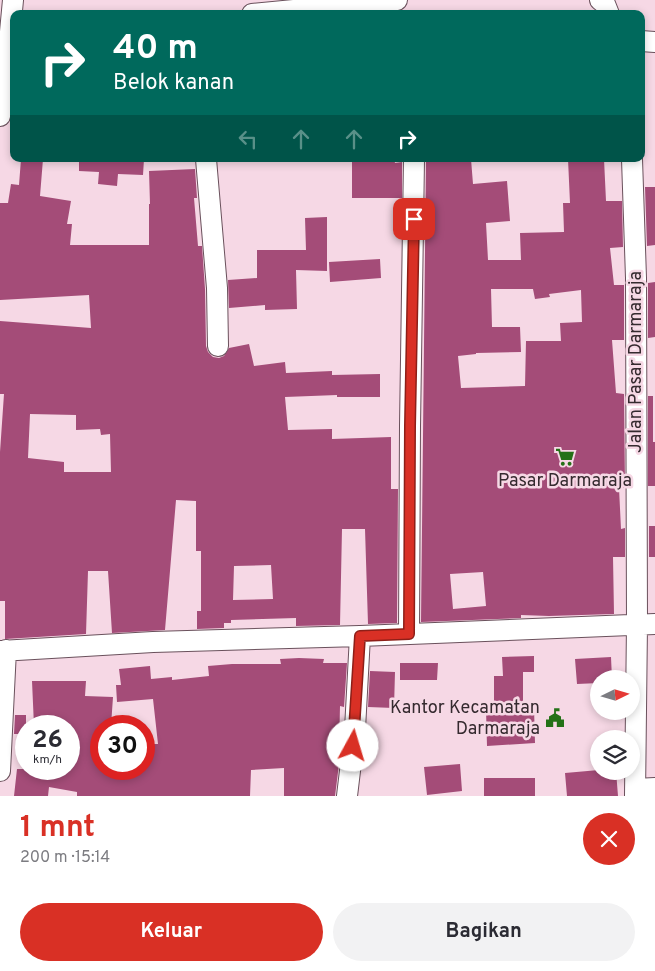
<!DOCTYPE html>
<html lang="id">
<meta charset="utf-8">
<style>
body{margin:0;font-family:Overpass,sans-serif;background:#f2f2f3;color:#2b2b33;height:100vh;display:flex;flex-direction:column;font-size:19px;white-space:nowrap}
*{box-sizing:border-box;margin:0}
p{font-size:16px;color:#7c7c81}
.icon{flex:none;width:28px;height:28px;fill:none;stroke:currentColor;stroke-width:2;stroke-linecap:round;stroke-linejoin:round}
.map{position:relative;height:796px;overflow:hidden}
.drawer{display:flex;flex-direction:column;background:#fff;flex:1}
.drawer>*{flex:none}
.guide{position:absolute;left:10px;top:10px;width:635px;height:152px;border-radius:10px;box-shadow:0 2px 8px #0003;background:#00695c;color:#fff;overflow:hidden}
.needle{width:32px;rotate:85deg}
.controls{position:absolute;left:590px;top:670px;display:grid;gap:10px}
.controls a{display:grid;place-items:center;width:50px;height:50px;border-radius:50%;background:#fff;box-shadow:0 2px 8px #0003;font-size:25px}
.speed{position:absolute;left:15px;top:715px;display:flex;gap:10px;font-size:25px;font-weight:700;text-align:center}
.speed>*{display:grid;place-content:center;width:65px;height:65px;border-radius:50%;background:#fff;box-shadow:0 2px 8px #0003;line-height:1}
.speed small{font-size:12px;font-weight:400}
.speed .limit{border:8px solid #d22;background:#fff;color:#111}
.pin{position:absolute;display:grid;place-items:center;width:42px;height:42px;color:#fff;margin:-21px;border-radius:10px;box-shadow:0 2px 8px #0006}
.me{position:absolute;width:55px;margin:-28px;rotate:6deg;stroke-linejoin:round;filter:drop-shadow(0 0 4px #0008)}
.turn{display:flex;align-items:center;gap:18px;height:105px;padding:0 20px;font-size:22px}
.turn .icon{width:65px;height:65px;stroke-width:2.5}
.turn b{display:block;font-size:35px;line-height:42px}
.lanes{display:flex;align-items:center;height:48px;padding:0 20px;background:#0003;justify-content:center;gap:25px;direction:ltr}
.lanes .off{opacity:.35}
.round{display:grid;place-items:center;flex:none;width:52px;height:52px;border-radius:26px;background:#f2f2f3}
.overview{display:flex;align-items:center;justify-content:space-between;height:85px;padding:0 20px}
h1{font-size:30px;font-weight:700;line-height:38px;color:#d93025}
.primary-button{display:flex;gap:10px;margin-top:auto;padding:10px 20px}
.primary-button a{flex:1;height:58px;border-radius:30px;background:#d93025;color:#fff;font-size:20px;font-weight:700;line-height:58px;text-align:center}
.primary-button a+a{background:#f2f2f3;color:#2b2b33}
.map>svg:first-child{display:block}
.building{fill:#a44c78;fill-rule:evenodd}
.lines{fill:none;stroke-linecap:round;stroke-linejoin:round}
.street-casing{stroke:#6a515c;stroke-width:22}
.street{stroke:#fff;stroke-width:20}
.route-casing{stroke:#8d1f18;stroke-width:12}
.route{stroke:#d93025;stroke-width:9}
.labels{text-anchor:middle;dominant-baseline:central;stroke-width:5;stroke-linejoin:round;paint-order:stroke}
.street-label{font-size:18px;fill:#352a2f;stroke:#f6d8e5}
.poi-label{font-size:18px;fill:#352a2f;stroke:#f6d8e5}
</style>
<div class="map">
<svg width="655" height="796" viewBox="0 0 655 796">
<rect width="100%" height="100%" fill="#f6d8e5"/>
<path class="building" d="M 21,159 L 43,159 L 40,196 L 71,201 L 67,224 L 72,224 L 70,245 L 149,245 L 149,204 L 150,204 L 149,171 L 195,169 L 197,198 L 194,198 L 198,246 L 202,246 L 205,289 L 206,346 L 208,352 L 213,357 L 219,358 L 224,356 L 229,348 L 249,344 L 254,366 L 285,362 L 286,373 L 332,371 L 332,375 L 380,374 L 380,397 L 337,397 L 337,395 L 285,397 L 288,430 L 332,429 L 332,439 L 391,437 L 391,489 L 398,489 L 397,623 L 368,624 L 365,529 L 342,529 L 340,625 L 296,626 L 296,618 L 231,620 L 231,623 L 224,623 L 224,628 L 197,629 L 197,611 L 201,611 L 201,551 L 196,551 L 196,501 L 176,500 L 165,630 L 112,633 L 108,571 L 88,571 L 86,634 L 5,639 L 5,601 L 0,601 L 0,452 L 4,394 L 0,394 L 0,321 L 91,328 L 89,295 L 0,300 L 0,203 L 8,203 L 11,184 L 19,185 ZM 30,414 L 76,415 L 76,430 L 100,429 L 101,435 L 110,434 L 111,472 L 64,472 L 64,462 L 28,458 ZM 271,565 L 273,599 L 233,600 L 234,566 Z
M 79,159 L 144,159 L 143,175 L 118,174 L 117,186 L 98,184 L 99,172 L 79,171 Z
M 352,159 L 394,159 L 395,163 L 402,162 L 402,198 L 352,198 Z
M 440,159 L 471,159 L 473,184 L 507,181 L 510,221 L 486,223 L 488,260 L 521,260 L 520,233 L 564,232 L 563,203 L 570,203 L 568,159 L 604,159 L 606,201 L 622,201 L 623,247 L 610,248 L 614,285 L 624,285 L 624,340 L 612,340 L 616,393 L 624,394 L 625,488 L 619,488 L 621,529 L 625,528 L 625,557 L 613,557 L 614,614 L 549,616 L 521,615 L 521,618 L 421,622 L 426,160 ZM 491,289 L 533,289 L 535,299 L 550,297 L 549,294 L 581,290 L 582,322 L 560,323 L 561,341 L 526,341 L 525,386 L 461,388 L 458,356 L 476,354 L 476,353 L 521,352 L 520,327 L 492,327 ZM 483,572 L 486,606 L 453,609 L 450,574 Z
M 645,187 L 655,187 L 655,245 L 647,246 Z
M 327,217 L 327,271 L 296,270 L 297,309 L 265,310 L 265,305 L 229,308 L 228,280 L 257,278 L 257,250 L 306,250 L 305,218 Z
M 380,259 L 381,278 L 330,282 L 329,262 Z
M 655,282 L 655,337 L 648,338 L 648,283 Z
M 648,396 L 653,396 L 653,442 L 655,442 L 655,486 L 648,486 Z
M 649,526 L 655,526 L 655,557 L 649,557 Z
M 534,656 L 534,672 L 523,672 L 523,707 L 534,707 L 535,743 L 487,746 L 486,709 L 494,709 L 494,676 L 503,676 L 502,657 Z
M 611,657 L 612,679 L 599,679 L 599,683 L 577,684 L 575,659 Z
M 299,658 L 324,659 L 323,663 L 347,663 L 344,707 L 340,706 L 339,748 L 341,748 L 335,796 L 284,796 L 284,768 L 251,770 L 250,796 L 77,796 L 77,792 L 49,787 L 48,796 L 14,796 L 17,769 L 69,769 L 69,726 L 34,726 L 32,681 L 86,681 L 85,696 L 113,697 L 111,726 L 101,726 L 101,769 L 145,769 L 144,744 L 158,744 L 153,699 L 117,702 L 116,685 L 121,685 L 119,669 L 150,666 L 151,679 L 172,677 L 172,680 L 209,676 L 208,666 L 232,664 L 281,664 L 280,659 Z
M 400,663 L 438,663 L 437,680 L 400,680 Z
M 370,671 L 395,672 L 394,708 L 368,707 Z
M 15,715 L 26,715 L 26,734 L 14,734 Z
M 460,764 L 462,791 L 427,795 L 424,767 Z
M 599,770 L 599,771 L 616,771 L 618,796 L 567,796 L 565,773 Z
M 484,778 L 535,778 L 535,796 L 484,796 Z"/>
<g class="lines">
<g class="street-casing">
<path id="street" d="M 13,0 L 10,32 L 14,32
M 600,0 L 605,4 L 609,14
M 252,14 L 397,0
M 641,41 L 655,42
M 0,116 L 10,32
M 206,159 L 217,288 L 218,346
M 632,159 L 636,278 L 637,624 L 635,796
M 409,634 L 410,426 L 414,159
M 0,651 L 153,642 L 360,636 L 655,624
M 0,771 L 6,650
M 636,789 L 655,788
M 347,796 L 355,729 L 360,636"/>
</g>
<use href="#street" class="street"/>
</g>
<g class="lines">
<g class="route-casing">
<path id="route" d="M 353,746 L 360,636 L 409,634 L 410,426 L 414,219"/>
</g>
<use href="#route" class="route"/>
</g>
<defs>
<g id="supermarket-bare" transform="scale(1.5)"><path d="M-6-5.5h2.5l.6 2H6L4.5 2H-2.5L-4.4-4H-6ZM-1.5 3.2a1.3 1.3 0 1 0 .1 0ZM3 3.2a1.3 1.3 0 1 0 .1 0Z" fill="#247117" stroke="#f6d8e5" stroke-width="2.5" paint-order="stroke"/></g>
<g id="civic-bare" transform="scale(1.5)"><path d="M-.6-6.5H3V-4.5H.6V-3L4-1V1h2V6H-6V1h2V-1L-.6-3ZM-1.2 2.5V6h2.4V2.5Z" fill="#247117" stroke="#f6d8e5" stroke-width="2.5" paint-order="stroke"/></g>
</defs>
<g fill-rule="evenodd">
<use href="#supermarket-bare" x="565" y="457"/>
<use href="#civic-bare" x="555" y="718"/>
</g>
<g class="labels">
<g class="street-label">
<text transform="translate(636 362) rotate(-90)">Jalan Pasar Darmaraja</text>
</g>
<g class="poi-label">
<text x="565" y="481">Pasar Darmaraja</text>
<text x="540" y="708" text-anchor="end">Kantor Kecamatan<tspan x="540" dy="21">Darmaraja</tspan></text>
</g>
</g>
</svg>
<div class="controls">
<a><svg class="needle" viewBox="-14 -14 28 28"><path d="M0-13l5 13h-10z" fill="#e53935"/><path d="M0 13l5-13h-10z" fill="#7c7c81"/></svg></a>
<a><svg class="icon" aria-label="layers" viewBox="0 0 24 24"><path d="M12 4l9 5-9 5-9-5zM3 14l9 5 9-5"/></svg></a>
</div>
<div class="speed"><div>26<small>km/h</small></div><div class="limit">30</div></div>
<div class="pin" style="left:414px;top:219px;background:#d93025"><svg class="icon" aria-label="arrive" viewBox="0 0 24 24"><path d="M6 21V4h12l-3 4 3 4H6"/></svg></div>
<svg class="me" style="left:353px;top:746px" viewBox="-20 -20 40 40"><circle r="19" fill="#fff"/><path d="M0-13L10 11 0 6-10 11z" fill="#d93025"/></svg>
<div class="guide">
<div class="turn"><svg class="icon" aria-label="right" viewBox="0 0 24 24"><path d="M7 20v-9h11M14 6l5 5-5 5"/></svg><div><b>40 m</b>Belok kanan</div></div>
<div class="lanes"><svg class="icon off" aria-label="left" viewBox="0 0 24 24"><path d="M17 20v-9H6M10 6l-5 5 5 5"/></svg><svg class="icon off" aria-label="ahead" viewBox="0 0 24 24"><path d="M12 20V5M6 11l6-6 6 6"/></svg><svg class="icon off" aria-label="ahead" viewBox="0 0 24 24"><path d="M12 20V5M6 11l6-6 6 6"/></svg><svg class="icon" aria-label="right" viewBox="0 0 24 24"><path d="M7 20v-9h11M14 6l5 5-5 5"/></svg></div>
</div>
</div>
<section class="drawer">
<div class="overview"><div><h1>1 mnt</h1><p>200 m · 15:14</p></div><a class="round" style="background:#d93025;color:#fff"><svg class="icon" aria-label="close" viewBox="0 0 24 24"><path d="M6 6l12 12M18 6L6 18"/></svg></a></div>
<div class="primary-button"><a>Keluar</a><a>Bagikan</a></div>
</section>
